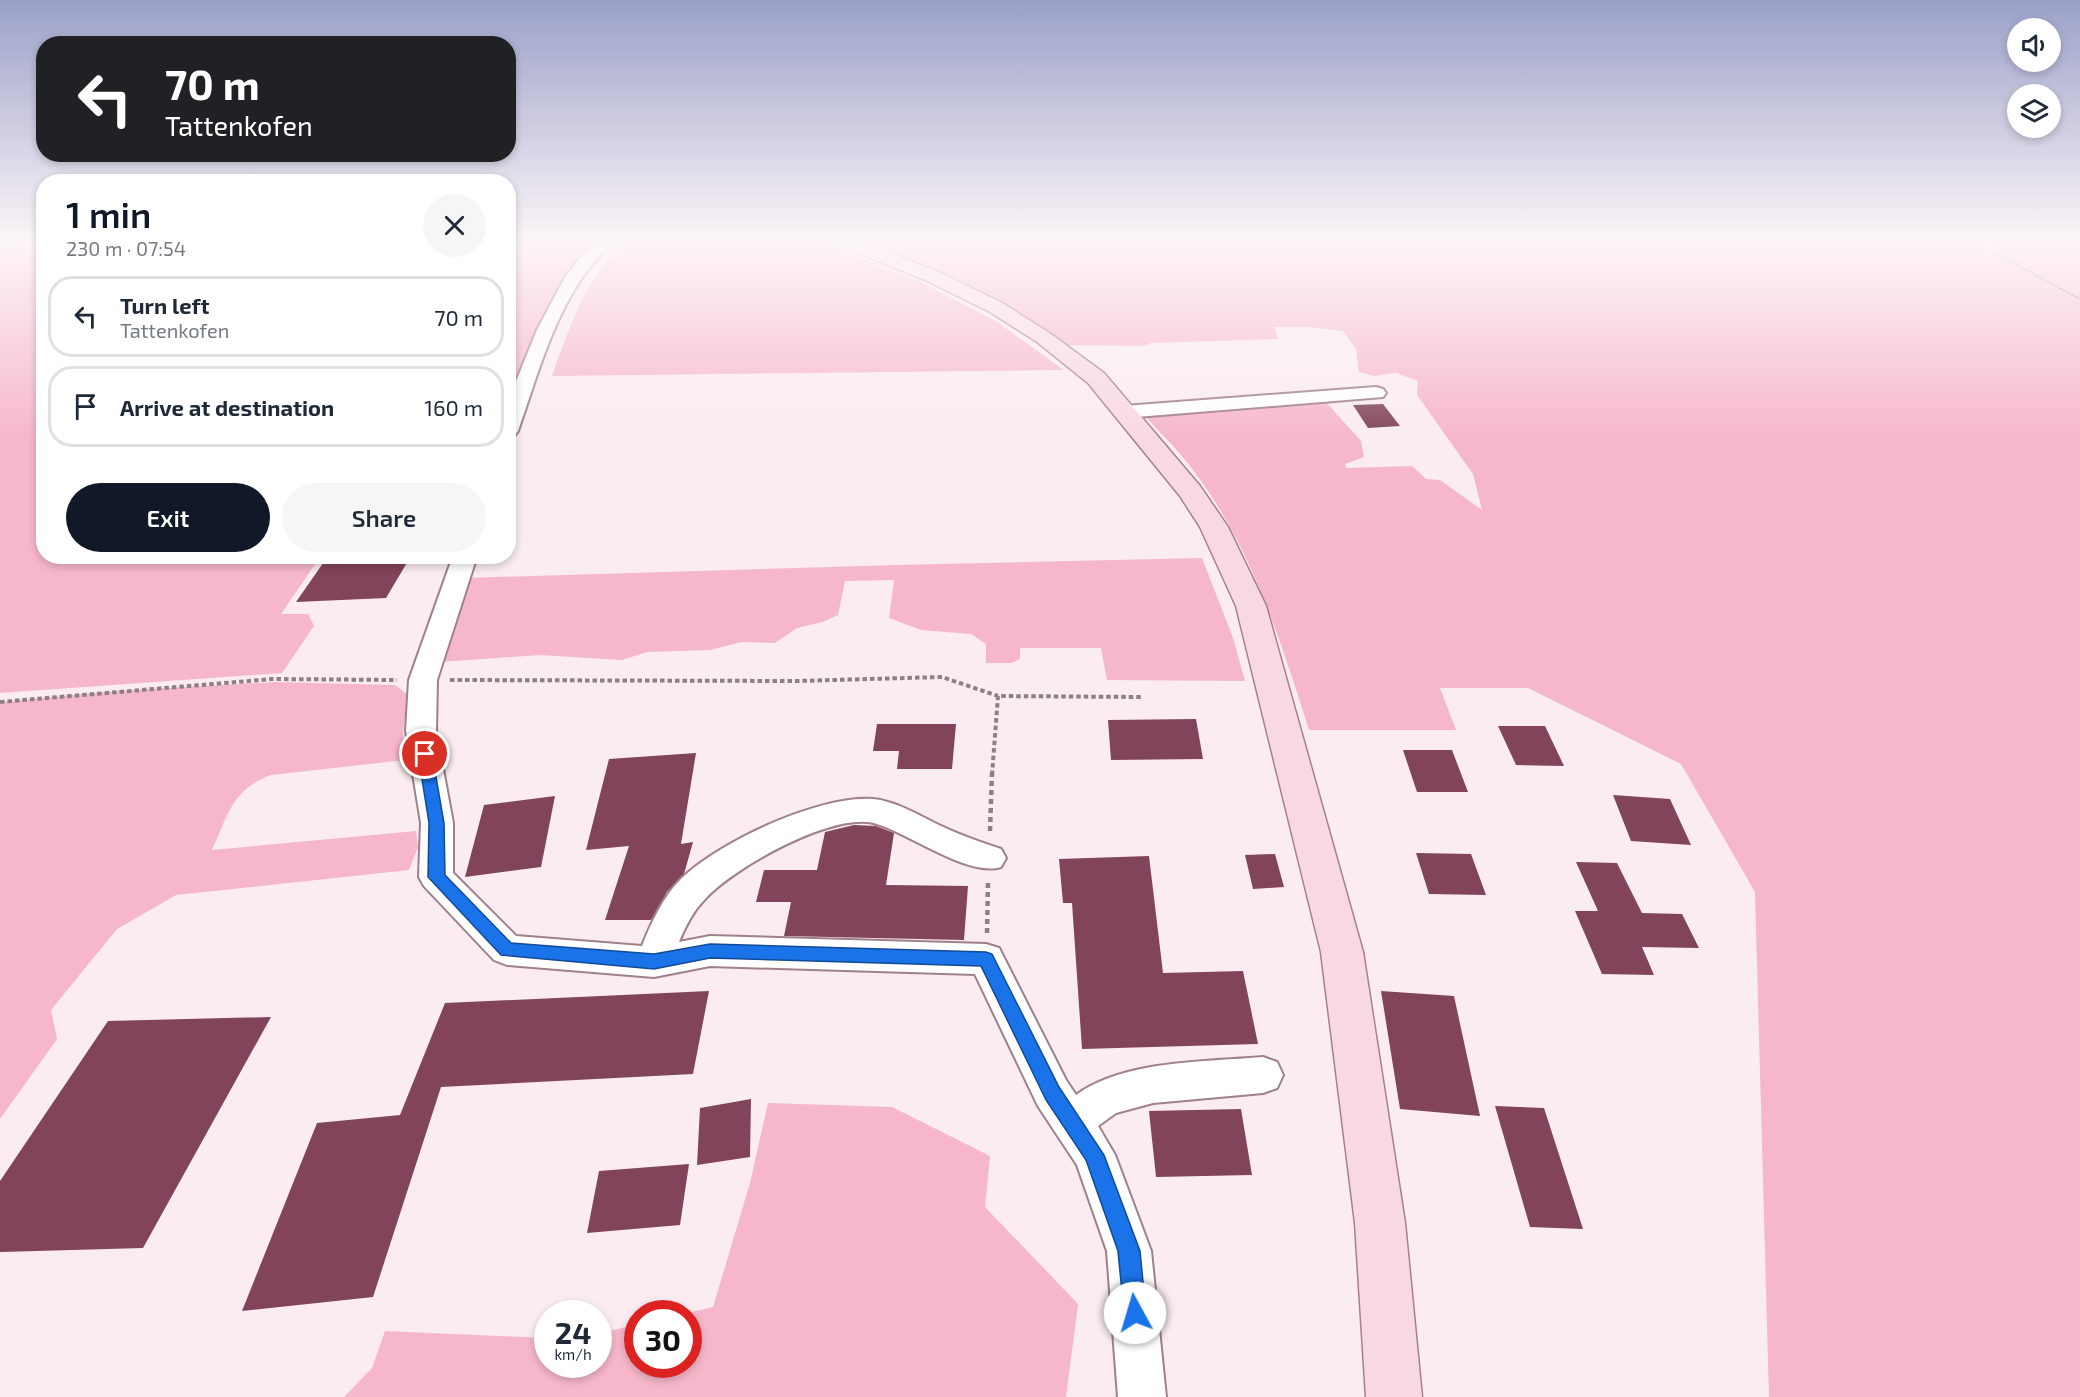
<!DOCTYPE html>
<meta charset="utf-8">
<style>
body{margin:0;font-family:"Exo 2",sans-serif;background:#f6f6f7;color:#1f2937;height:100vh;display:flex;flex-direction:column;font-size:22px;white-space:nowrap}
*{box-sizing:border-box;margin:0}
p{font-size:20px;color:#747a83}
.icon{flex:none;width:33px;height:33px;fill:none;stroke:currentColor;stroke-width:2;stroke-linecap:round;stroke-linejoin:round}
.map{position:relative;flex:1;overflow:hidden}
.drawer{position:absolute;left:36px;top:174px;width:480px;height:390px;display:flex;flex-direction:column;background:#fff;border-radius:24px;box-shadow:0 3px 9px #0003}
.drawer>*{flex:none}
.hud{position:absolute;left:36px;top:36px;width:480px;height:126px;border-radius:24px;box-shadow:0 3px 9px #0003;background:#202124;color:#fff;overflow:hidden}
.controls{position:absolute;left:2007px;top:18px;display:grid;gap:12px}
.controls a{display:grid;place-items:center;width:54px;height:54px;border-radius:50%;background:#fff;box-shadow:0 3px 9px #0003;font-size:30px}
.speed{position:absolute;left:534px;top:1300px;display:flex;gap:12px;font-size:30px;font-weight:700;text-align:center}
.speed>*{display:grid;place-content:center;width:78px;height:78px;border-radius:50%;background:#fff;box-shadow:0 3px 9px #0003;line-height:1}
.speed small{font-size:15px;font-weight:400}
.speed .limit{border:9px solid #d22;background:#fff;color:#111}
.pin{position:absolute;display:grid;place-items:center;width:51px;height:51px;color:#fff;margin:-26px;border:3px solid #fff;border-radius:50%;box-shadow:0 2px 6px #0007}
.me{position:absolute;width:66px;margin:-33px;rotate:354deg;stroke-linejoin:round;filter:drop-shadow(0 0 4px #0008)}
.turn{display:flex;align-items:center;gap:21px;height:126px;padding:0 30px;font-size:27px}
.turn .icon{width:78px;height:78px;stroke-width:2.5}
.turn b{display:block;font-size:42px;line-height:51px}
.round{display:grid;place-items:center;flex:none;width:63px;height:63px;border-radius:32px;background:#f6f6f7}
.headline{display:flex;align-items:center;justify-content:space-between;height:102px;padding:0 30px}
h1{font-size:36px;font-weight:600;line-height:45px;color:#111827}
.action{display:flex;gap:12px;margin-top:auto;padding:12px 30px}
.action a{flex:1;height:69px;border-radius:36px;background:#111827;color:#fff;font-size:24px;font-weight:600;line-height:69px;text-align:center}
.action a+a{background:#f6f6f7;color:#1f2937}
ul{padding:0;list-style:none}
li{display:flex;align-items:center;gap:18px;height:81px;margin:0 12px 9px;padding:0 18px;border:3px solid #e0e1e3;border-radius:24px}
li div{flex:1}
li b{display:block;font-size:22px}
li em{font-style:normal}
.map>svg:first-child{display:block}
.green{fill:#f6b7cb}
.building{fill:#82445a}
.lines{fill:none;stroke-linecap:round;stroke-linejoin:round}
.minor-casing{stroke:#a0808a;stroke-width:4}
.major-casing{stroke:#a6808c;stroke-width:3}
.path-far2{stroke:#8d8084;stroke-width:2;stroke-dasharray:3 1.5;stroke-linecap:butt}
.path-far1{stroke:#8d8084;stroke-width:4;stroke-dasharray:4.5 3;stroke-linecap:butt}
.path{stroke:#8d8084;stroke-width:4.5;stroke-dasharray:5 4;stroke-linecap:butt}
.minor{fill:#fff;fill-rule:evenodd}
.major{fill:#f8d9e2;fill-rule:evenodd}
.route{fill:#1a73e8;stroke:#114b97;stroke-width:1.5}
</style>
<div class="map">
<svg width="2080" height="1397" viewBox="0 0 2080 1397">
<rect width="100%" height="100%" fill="#faecf0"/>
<path class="green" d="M 11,243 L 43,243 L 44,556 L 320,557 L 281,614 L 308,614 L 314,626 L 282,673 L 0,693 L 0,254 Z
M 509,243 L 598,243 L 509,412 Z
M 628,243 L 824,243 L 919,281 L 996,321 L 1064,370 L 552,376 C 569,329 586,273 628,243 Z
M 866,243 L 2080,243 L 2080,1397 L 1769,1397 L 1755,892 L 1681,764 L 1528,688 L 1440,688 L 1456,730 L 1309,730 C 1279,635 1247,533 1181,455 C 1170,442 1158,431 1147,418 L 1156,412 L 1325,401 L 1361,441 L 1364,457 L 1345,464 L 1346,468 L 1412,466 L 1426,479 L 1440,480 L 1482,510 L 1473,474 L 1417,395 L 1418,381 L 1396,373 L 1374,376 L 1359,372 L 1356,349 L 1343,331 L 1309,327 L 1274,327 L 1278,339 L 1151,343 L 1144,346 L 1065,345 L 1022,314 L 982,292 Z
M 1202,558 L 1233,638 L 1245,681 L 1107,680 L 1101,648 L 1020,648 L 1020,659 L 1011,663 L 986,663 L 986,644 L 971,634 L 921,630 L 889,618 L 894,580 L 845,581 L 838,615 L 822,622 L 797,628 L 775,643 L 742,642 L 710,650 L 647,652 L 622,660 L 540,655 L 440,662 L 463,578 L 897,565 Z
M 274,682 L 395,685 L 408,695 L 403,733 L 405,760 L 271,775 C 232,789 228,815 212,850 L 416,831 L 418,847 L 409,870 L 176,895 L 117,929 L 51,1010 L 57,1039 L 0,1119 L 0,702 L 115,691 Z
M 768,1103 L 892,1107 L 990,1156 L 985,1207 L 1078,1304 L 1066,1397 L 344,1397 L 372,1368 L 385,1331 L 547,1338 L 548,1365 L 598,1365 L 599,1334 L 637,1324 L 638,1365 L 688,1365 L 688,1314 L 683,1314 L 713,1307 L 750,1183 Z"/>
<path class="building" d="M 1383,404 L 1400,426 L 1368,428 L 1353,405 Z
M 328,556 L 411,556 L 386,598 L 296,602 Z
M 1196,719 L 1203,759 L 1111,760 L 1108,720 Z
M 877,724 L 956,724 L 952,769 L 897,769 L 899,751 L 873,751 Z
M 1498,726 L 1545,726 L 1564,766 L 1516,765 Z
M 1403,750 L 1452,750 L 1468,792 L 1417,792 Z
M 696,753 L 681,844 L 693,842 L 684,874 L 667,892 L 651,920 L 605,920 L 629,846 L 586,850 L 609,759 Z
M 1613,795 L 1670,799 L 1691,845 L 1631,841 Z
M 555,796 L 541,867 L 465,877 L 484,805 Z
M 854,825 L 876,826 L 894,833 L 886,885 L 968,886 L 964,940 L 784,936 L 791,902 L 756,902 L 764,870 L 817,870 L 825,832 Z
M 1416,853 L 1471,854 L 1486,895 L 1429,894 Z
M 1275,854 L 1284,887 L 1253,889 L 1245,855 Z
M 1149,856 L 1163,973 L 1243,971 L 1258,1044 L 1082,1049 L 1072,903 L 1063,903 L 1059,859 Z
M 1576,862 L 1617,863 L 1642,913 L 1682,914 L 1699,948 L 1642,947 L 1654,975 L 1602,974 L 1575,911 L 1598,911 Z
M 709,991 L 693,1074 L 441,1087 L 373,1297 L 242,1311 L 317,1123 L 400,1115 L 445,1003 Z
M 1381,991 L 1454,996 L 1480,1116 L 1400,1109 Z
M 271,1017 L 143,1248 L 0,1252 L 0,1181 L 108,1021 Z
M 751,1099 L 750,1157 L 697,1165 L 700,1108 Z
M 1495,1106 L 1544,1108 L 1583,1229 L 1530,1227 Z
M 1241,1109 L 1252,1175 L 1156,1177 L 1149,1111 Z
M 689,1164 L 680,1225 L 587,1233 L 599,1171 Z"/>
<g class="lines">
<g class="minor-casing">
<path id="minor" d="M 595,243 L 612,243 C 602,255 590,265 582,278 C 551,323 536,380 518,431 L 515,435 L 508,437 L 508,401 L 537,330 L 564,279 L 582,255 Z
M 1376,387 L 1383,389 L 1386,393 L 1383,397 L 1124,418 L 1117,416 L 1114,412 L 1117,408 L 1124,406 Z
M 453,556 L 477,556 L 437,680 L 436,731 L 453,823 L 453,873 L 516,936 L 642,946 C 651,923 663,897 681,879 C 719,842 819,795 873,799 C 896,801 920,816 941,826 C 960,835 980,842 1001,849 L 1006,858 L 1001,867 C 968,877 910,834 877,824 C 835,810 733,868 705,899 C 693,911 685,927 679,942 L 710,936 L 986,944 L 999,948 L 1066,1080 L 1076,1095 C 1124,1060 1205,1062 1263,1057 L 1277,1062 L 1283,1075 L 1277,1088 L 1263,1093 L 1153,1103 L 1116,1113 L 1098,1126 L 1115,1155 L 1151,1251 L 1166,1397 L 1118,1397 L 1107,1251 L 1077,1165 L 1038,1106 L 975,974 L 710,966 L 654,977 L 507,965 L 494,960 L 424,886 L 419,877 L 421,823 L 406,731 L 409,680 Z"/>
</g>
<g class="major-casing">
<path id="major" d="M 840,243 L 865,243 L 941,273 L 1004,304 L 1051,334 L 1104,373 L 1200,486 L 1228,527 L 1266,606 L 1363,952 L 1405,1223 L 1422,1397 L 1366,1397 L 1355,1223 L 1321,952 L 1236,606 L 1200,527 L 1180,496 L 1088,383 L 1037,342 L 990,312 L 927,281 L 843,247 Z"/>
</g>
<path class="path-far2" d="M 1976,243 L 2080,299
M 0,250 L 8,243"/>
<path class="path-far1" d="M 450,680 L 797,681 L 942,677 L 998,696
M 0,702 L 272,679 L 397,680
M 992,775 L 998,696 L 1141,697"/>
<path class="path" d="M 990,831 L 992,773
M 987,933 L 988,880"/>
<use href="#minor" class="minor"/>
<use href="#major" class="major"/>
</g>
<linearGradient id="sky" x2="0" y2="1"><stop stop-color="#9aa0c8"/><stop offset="0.55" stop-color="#fdf6f8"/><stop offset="1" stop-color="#fdf6f8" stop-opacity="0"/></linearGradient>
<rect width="2080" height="439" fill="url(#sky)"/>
<path class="route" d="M 425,749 L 432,754 L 444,823 L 445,875 L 511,943 L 654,954 L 710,944 L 986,952 L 992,954 L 1059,1087 L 1104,1155 L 1140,1251 L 1146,1313 L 1143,1321 L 1135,1324 L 1127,1321 L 1124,1313 L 1118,1251 L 1086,1160 L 1046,1100 L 981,966 L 710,958 L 654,969 L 501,955 L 428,877 L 429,823 L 418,754 Z"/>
</svg>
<div class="controls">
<a><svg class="icon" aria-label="sound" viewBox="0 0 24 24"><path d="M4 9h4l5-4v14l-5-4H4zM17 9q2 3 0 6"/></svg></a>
<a><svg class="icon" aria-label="layers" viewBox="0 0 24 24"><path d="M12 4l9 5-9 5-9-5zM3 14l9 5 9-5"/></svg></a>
</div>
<div class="speed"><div>24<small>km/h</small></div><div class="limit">30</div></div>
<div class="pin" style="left:425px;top:754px;background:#d93025"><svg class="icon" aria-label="arrive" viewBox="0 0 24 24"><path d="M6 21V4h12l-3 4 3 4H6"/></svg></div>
<svg class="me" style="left:1135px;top:1313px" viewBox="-20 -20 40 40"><circle r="19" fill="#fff"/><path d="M0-13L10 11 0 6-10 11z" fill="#1a73e8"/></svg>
<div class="hud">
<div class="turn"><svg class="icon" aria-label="left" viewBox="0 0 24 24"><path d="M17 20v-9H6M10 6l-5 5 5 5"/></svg><div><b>70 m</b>Tattenkofen</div></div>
</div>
<section class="drawer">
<div class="headline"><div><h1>1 min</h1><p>230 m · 07:54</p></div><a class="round"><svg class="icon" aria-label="close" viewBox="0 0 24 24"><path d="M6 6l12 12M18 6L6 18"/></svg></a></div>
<ul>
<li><svg class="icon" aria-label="left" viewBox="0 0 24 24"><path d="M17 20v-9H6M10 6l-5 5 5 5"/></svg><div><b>Turn left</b><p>Tattenkofen</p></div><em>70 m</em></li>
<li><svg class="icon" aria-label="arrive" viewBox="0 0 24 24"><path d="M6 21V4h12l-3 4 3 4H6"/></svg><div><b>Arrive at destination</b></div><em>160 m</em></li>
</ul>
<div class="action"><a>Exit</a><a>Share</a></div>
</section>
</div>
